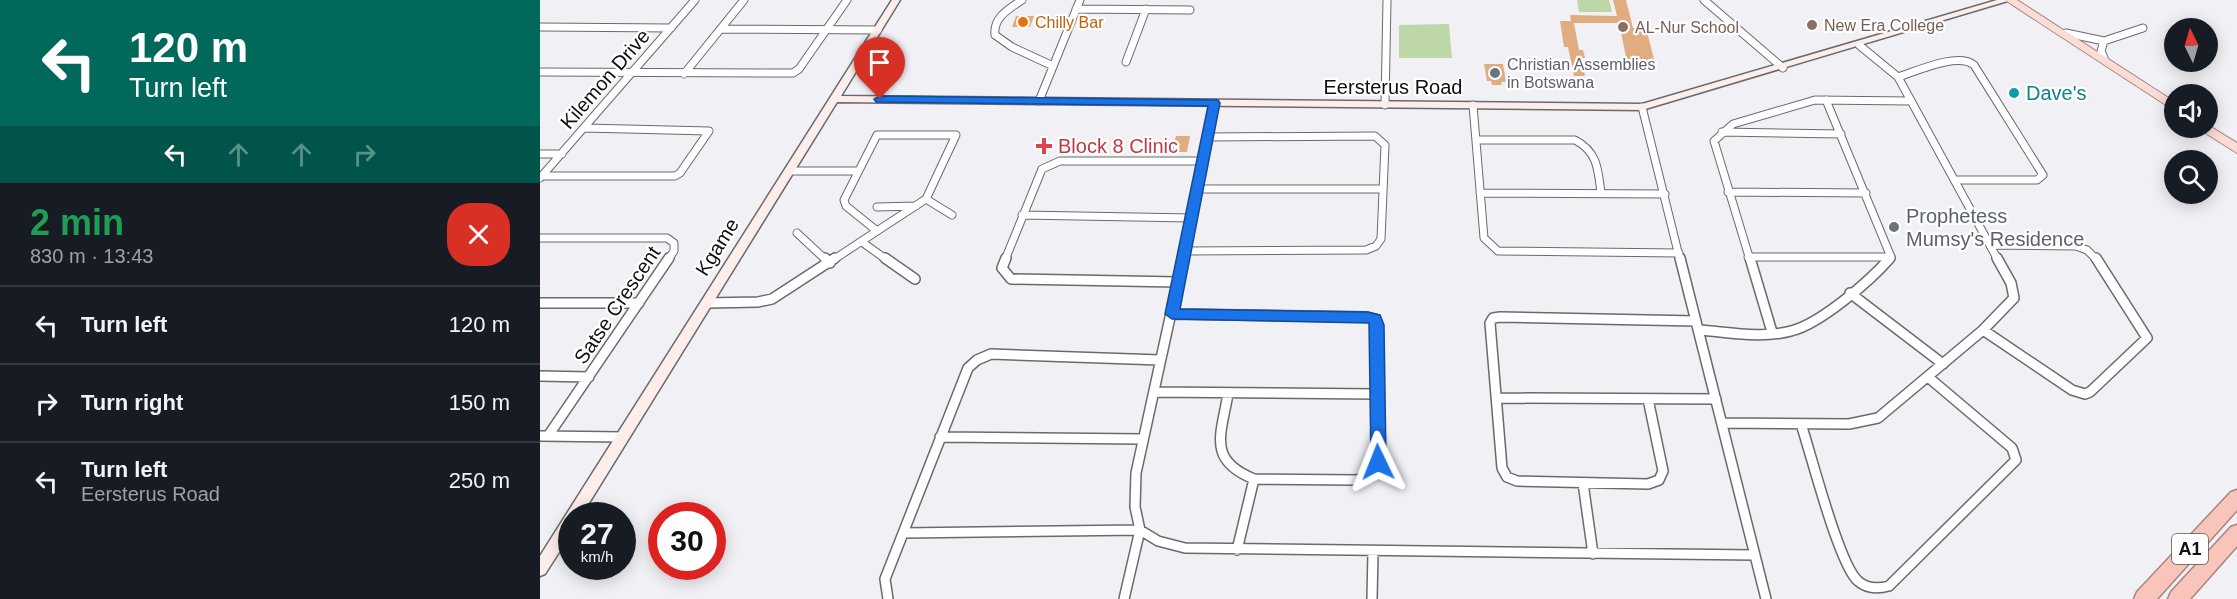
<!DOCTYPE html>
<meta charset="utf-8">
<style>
body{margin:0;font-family:Helvetica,sans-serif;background:#242831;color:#f1f3f6;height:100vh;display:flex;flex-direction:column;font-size:22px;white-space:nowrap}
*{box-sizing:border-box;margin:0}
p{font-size:20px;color:#9ea1a6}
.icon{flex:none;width:33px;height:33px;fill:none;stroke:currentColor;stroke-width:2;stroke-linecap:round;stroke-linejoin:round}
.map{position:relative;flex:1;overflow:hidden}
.drawer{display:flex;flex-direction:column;background:#171b24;width:540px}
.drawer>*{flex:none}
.banner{background:#00695c;color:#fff;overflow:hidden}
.needle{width:39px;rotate:355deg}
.controls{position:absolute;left:1624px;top:18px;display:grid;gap:12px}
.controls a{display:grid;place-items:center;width:54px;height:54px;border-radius:50%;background:#171b24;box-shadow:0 3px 15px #0003;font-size:30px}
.speed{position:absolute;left:18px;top:502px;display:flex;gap:12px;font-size:30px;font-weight:700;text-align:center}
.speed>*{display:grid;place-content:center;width:78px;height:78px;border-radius:50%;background:#171b24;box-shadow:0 3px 15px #0003;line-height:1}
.speed small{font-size:15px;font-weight:400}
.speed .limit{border:9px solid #d22;background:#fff;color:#111}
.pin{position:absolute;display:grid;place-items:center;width:51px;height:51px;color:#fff;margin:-62px -26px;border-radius:50% 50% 50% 0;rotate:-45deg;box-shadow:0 0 6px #0007}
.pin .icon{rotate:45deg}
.me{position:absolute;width:66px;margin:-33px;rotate:358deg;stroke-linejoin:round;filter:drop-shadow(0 0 4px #0008)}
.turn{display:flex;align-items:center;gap:21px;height:126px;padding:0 30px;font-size:27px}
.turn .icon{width:78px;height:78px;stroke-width:2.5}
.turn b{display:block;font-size:42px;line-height:51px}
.lanes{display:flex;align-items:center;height:57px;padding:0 30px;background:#0003;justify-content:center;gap:30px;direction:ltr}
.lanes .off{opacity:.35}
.round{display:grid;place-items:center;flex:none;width:63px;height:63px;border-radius:24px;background:#242831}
.head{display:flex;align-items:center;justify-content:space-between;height:102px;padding:0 30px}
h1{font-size:36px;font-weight:600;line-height:45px;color:#1e9e55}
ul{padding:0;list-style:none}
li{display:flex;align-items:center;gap:18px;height:78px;padding:0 30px;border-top:2px solid #363941}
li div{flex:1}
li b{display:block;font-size:22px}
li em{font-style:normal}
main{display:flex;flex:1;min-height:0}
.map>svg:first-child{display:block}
.green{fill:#bdd7a9}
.building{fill:#e1ad80}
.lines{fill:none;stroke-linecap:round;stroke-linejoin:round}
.street-far1-casing{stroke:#6a6a6e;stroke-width:9}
.street-casing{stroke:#6a6a6e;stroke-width:12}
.secondary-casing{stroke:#6a6a6e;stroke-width:3}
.primary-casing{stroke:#a7857f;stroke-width:2}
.highway-casing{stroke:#a7857f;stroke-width:3}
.street-far1{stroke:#fff;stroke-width:7}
.street{stroke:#fff;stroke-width:9}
.secondary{fill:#fdeeeb;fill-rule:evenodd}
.primary{fill:#fbdcd6;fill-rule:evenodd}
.highway{fill:#f9c5bb;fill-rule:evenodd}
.route{fill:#1a73e8;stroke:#114b97;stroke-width:1.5}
.food-dot{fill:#e8710a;stroke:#fff;stroke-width:2}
.education-dot{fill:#8d6e63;stroke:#fff;stroke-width:2}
.worship-dot{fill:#6b7280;stroke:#fff;stroke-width:2}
.culture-dot{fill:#0f9aa8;stroke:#fff;stroke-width:2}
.health-dot{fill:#e0444e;stroke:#fff;stroke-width:2}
.labels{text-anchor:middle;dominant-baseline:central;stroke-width:4.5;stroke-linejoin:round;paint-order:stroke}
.far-food-label{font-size:16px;fill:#c56008;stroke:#fff;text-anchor:start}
.far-education-label{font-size:16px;fill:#785e54;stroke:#fff;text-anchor:start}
.far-worship-label{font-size:16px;fill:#5b616d;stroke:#fff;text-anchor:start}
.shield{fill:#fff;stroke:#575758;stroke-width:1.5}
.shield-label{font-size:18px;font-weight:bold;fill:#0f0f10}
.street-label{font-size:20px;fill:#0f0f10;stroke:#fff}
.culture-label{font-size:20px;fill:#0d838f;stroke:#fff;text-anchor:start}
.health-label{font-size:20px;fill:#be3a42;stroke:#fff;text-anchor:start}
.worship-label{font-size:20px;fill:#5b616d;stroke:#fff;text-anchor:start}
</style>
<main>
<section class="drawer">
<div class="banner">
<div class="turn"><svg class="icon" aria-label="left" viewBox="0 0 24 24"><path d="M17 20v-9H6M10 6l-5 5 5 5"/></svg><div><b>120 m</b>Turn left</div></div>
<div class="lanes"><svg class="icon" aria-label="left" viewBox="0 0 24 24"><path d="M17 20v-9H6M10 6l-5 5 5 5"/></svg><svg class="icon off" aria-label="ahead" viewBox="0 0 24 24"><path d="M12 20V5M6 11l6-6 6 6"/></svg><svg class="icon off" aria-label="ahead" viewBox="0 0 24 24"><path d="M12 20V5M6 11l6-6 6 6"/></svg><svg class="icon off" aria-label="right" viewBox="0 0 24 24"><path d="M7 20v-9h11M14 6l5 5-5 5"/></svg></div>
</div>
<div class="head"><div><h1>2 min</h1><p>830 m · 13:43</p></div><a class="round" style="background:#d93025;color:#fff"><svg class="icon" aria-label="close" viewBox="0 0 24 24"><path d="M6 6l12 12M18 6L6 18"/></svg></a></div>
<ul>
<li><svg class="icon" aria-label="left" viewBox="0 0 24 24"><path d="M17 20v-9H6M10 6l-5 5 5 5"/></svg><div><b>Turn left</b></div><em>120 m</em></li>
<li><svg class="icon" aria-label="right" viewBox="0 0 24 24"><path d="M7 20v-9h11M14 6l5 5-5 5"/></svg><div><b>Turn right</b></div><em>150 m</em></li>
<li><svg class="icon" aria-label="left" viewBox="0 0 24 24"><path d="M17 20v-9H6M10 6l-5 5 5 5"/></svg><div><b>Turn left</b><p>Eersterus Road</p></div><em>250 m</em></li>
</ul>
</section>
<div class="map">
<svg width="1697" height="599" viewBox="0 0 1697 599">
<rect width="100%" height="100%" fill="#f1f1f5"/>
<path class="green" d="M 1037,0 L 1069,0 L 1072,12 L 1039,12 Z
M 909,24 L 912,58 L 859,58 L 859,25 Z"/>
<path class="building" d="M 1073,0 L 1086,0 L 1093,28 L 1106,28 L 1115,63 L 1087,62 L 1079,23 L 1034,23 L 1039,50 L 1043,50 L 1045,58 L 1041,58 L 1045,76 L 1034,76 L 1028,47 L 1024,47 L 1020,21 L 1031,21 L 1030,15 L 1077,16 Z
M 476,16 L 494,16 L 490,27 L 472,27 Z
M 944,64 L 963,64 L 966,82 L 961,82 L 962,85 L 952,85 L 951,81 L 947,81 Z
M 636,136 L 650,136 L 647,152 L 632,152 Z"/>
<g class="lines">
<g class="street-far1-casing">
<path id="street-far1" d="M 482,0 C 469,9 453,17 455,35 L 472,47 L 513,66
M 1164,0 L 1243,68
M 536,9 L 650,10
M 0,27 L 131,28
M 181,29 L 338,30
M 1526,33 L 1564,41 L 1603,28
M 1564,41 L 1561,51 L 1564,58
M 1319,45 L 1358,77 L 1458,260
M 586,62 L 606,9
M 0,72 L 253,73 L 259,69 L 307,0
M 144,74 L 204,0
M 1358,77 C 1377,71 1418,52 1434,65 L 1503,175 L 1497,180 L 1415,180
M 1286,100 L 1351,257 L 1349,260
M 499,101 L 540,0
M 845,105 L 847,0
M 933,105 L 944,238 L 958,251 L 1139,253
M 1102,107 L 1140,260
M 1182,132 L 1301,134
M 337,135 L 416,135 L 386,199 L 337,231 L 306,206 L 304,200 Z
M 936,140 L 1035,140 C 1058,152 1058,170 1061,193
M 0,154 L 22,154
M 249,171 L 318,171
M 2,176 L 135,176 L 140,173 L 169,131 L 44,128
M 0,178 L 155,0
M 658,189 L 843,189
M 1188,192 L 1326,193
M 940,193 L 1125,194
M 386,199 L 412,215
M 337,207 L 376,206
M 482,215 L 651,218
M 257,233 L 286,260
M 0,238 L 127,238 L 134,243 L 134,251 L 128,260
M 322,242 L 347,260
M 1451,245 L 1536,246 L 1547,250 L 1557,260
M 644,251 L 826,250 L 836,246 L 841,239 L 845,145 L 835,136 L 668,137
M 1208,257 L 1351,257
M 293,260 L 337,231
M 465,260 L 502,169 L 520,161 L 664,161
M 643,260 L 674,103
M 1210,260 L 1174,141 L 1193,124 L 1275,100 L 1371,101"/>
</g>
<g class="street-casing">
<path id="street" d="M 285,258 L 290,263
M 345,258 L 375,279
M 466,258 L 462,268 L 471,279 L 638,282
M 643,258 L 596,473 L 595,507 L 600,530 L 618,541 L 645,548 L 1215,555
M 1140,258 L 1226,599
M 1210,258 L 1232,332
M 1310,293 L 1403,364
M 0,303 L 99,303
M 167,303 L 218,302 L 232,299 L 295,258
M 632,314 L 827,317 L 835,319 L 837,325 L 838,462 L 830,474 L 817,480 L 714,479 C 667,460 681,435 688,394
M 1159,330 C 1188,332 1222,339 1251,331 C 1280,324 1330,281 1350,258
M 1443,330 L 1532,390 L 1545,394 L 1550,392 L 1607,338 L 1556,258
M 0,376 L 49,377
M 614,392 L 836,394
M 957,398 L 1176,399
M 1108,399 L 1123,471 L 1119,480 L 1108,484 L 977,481 L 967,477 L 962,468 L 950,323 L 953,318 L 960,317 L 1156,321
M 1182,423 L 1309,424 L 1338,418 L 1443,330 L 1474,298 L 1471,283 L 1457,258
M 1261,424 C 1271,454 1299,565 1318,581 C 1327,589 1338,589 1349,586 L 1476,460 L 1472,448 L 1388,377
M 0,436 L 82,437
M 8,436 L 129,258
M 400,437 L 602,439
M 1043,483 L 1053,554
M 363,533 L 600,530 L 584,599
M 697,550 L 714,479
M 348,599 L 345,579 L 428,368 L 437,360 L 451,354 L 620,360
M 832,599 L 833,552"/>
</g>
<g class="secondary-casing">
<path id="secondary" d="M 352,0 L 360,0 L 301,96 L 1102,104 L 1457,0 L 1471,0 L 1102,110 L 297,102 L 41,516 L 32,516 L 32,532 L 5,574 L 0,576 L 0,556 Z"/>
</g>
<g class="primary-casing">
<path id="primary" d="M 1465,0 L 1477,0 L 1635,102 L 1635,111 Z
M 1668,125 L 1697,143 L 1697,153 L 1662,131 L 1661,128 L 1668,128 Z"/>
</g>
<g class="highway-casing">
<path id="highway" d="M 1697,490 L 1697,510 L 1617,599 L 1594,599 L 1597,592 L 1691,492 Z
M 1697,525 L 1697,546 L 1650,599 L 1628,599 L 1631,592 L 1691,527 Z"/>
</g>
<use href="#street-far1" class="street-far1"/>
<use href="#street" class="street"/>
<use href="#secondary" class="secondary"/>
<use href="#primary" class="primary"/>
<use href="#highway" class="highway"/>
</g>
<path class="route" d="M 340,96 L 678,100 L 680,103 L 640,309 L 827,312 L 840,315 L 844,325 L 846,462 L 844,467 L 838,469 L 833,467 L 831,462 L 829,323 L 632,319 L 625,314 L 668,106 L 336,102 L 334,99 Z"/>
<circle class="food-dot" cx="483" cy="22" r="6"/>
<g class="education-dot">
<circle cx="1272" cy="25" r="6"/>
<circle cx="1083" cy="27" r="6"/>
</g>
<g class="worship-dot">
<circle cx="955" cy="73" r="6"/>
<circle cx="1354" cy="227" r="6"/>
</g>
<circle class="culture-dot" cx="1474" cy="93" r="6"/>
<path class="health-dot" d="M501 137h6v6h6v6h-6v6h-6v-6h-6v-6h6z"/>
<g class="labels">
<g class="far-food-label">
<text x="495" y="22">Chilly Bar</text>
</g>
<g class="far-education-label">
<text x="1284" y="25">New Era College</text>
<text x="1095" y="27">AL-Nur School</text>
</g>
<g class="far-worship-label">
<text x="967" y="64">Christian Assemblies<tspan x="967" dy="18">in Botswana</tspan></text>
</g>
<rect class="shield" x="1632" y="534" width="36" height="30" rx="4.5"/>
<g class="shield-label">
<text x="1650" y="549">A1</text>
</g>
<g class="street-label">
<text transform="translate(65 79) rotate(-49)">Kilemon Drive</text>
<text x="853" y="87">Eersterus Road</text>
<text transform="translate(177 247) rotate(-58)">Kgame</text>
<text transform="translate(77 305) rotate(-56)">Satse Crescent</text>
</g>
<g class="culture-label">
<text x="1486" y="93">Dave's</text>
</g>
<g class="health-label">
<text x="518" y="146">Block 8 Clinic</text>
</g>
<g class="worship-label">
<text x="1366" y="216">Prophetess<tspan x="1366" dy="23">Mumsy's Residence</tspan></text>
</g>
</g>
</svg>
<div class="controls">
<a><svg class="needle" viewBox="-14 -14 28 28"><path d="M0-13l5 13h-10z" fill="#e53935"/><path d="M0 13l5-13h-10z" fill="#9ea1a6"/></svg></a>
<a><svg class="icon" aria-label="sound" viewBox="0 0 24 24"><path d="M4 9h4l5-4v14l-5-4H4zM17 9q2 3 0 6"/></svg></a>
<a><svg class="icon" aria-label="search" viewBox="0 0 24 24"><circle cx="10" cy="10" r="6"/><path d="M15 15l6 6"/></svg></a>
</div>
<div class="speed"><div>27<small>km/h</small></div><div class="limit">30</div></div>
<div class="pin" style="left:340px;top:99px;background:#d93025"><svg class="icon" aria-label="arrive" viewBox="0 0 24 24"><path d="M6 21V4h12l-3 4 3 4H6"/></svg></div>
<svg class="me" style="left:838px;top:462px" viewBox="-20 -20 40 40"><path d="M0-17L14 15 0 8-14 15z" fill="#1a73e8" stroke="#fff" stroke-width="4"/></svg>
</div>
</main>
